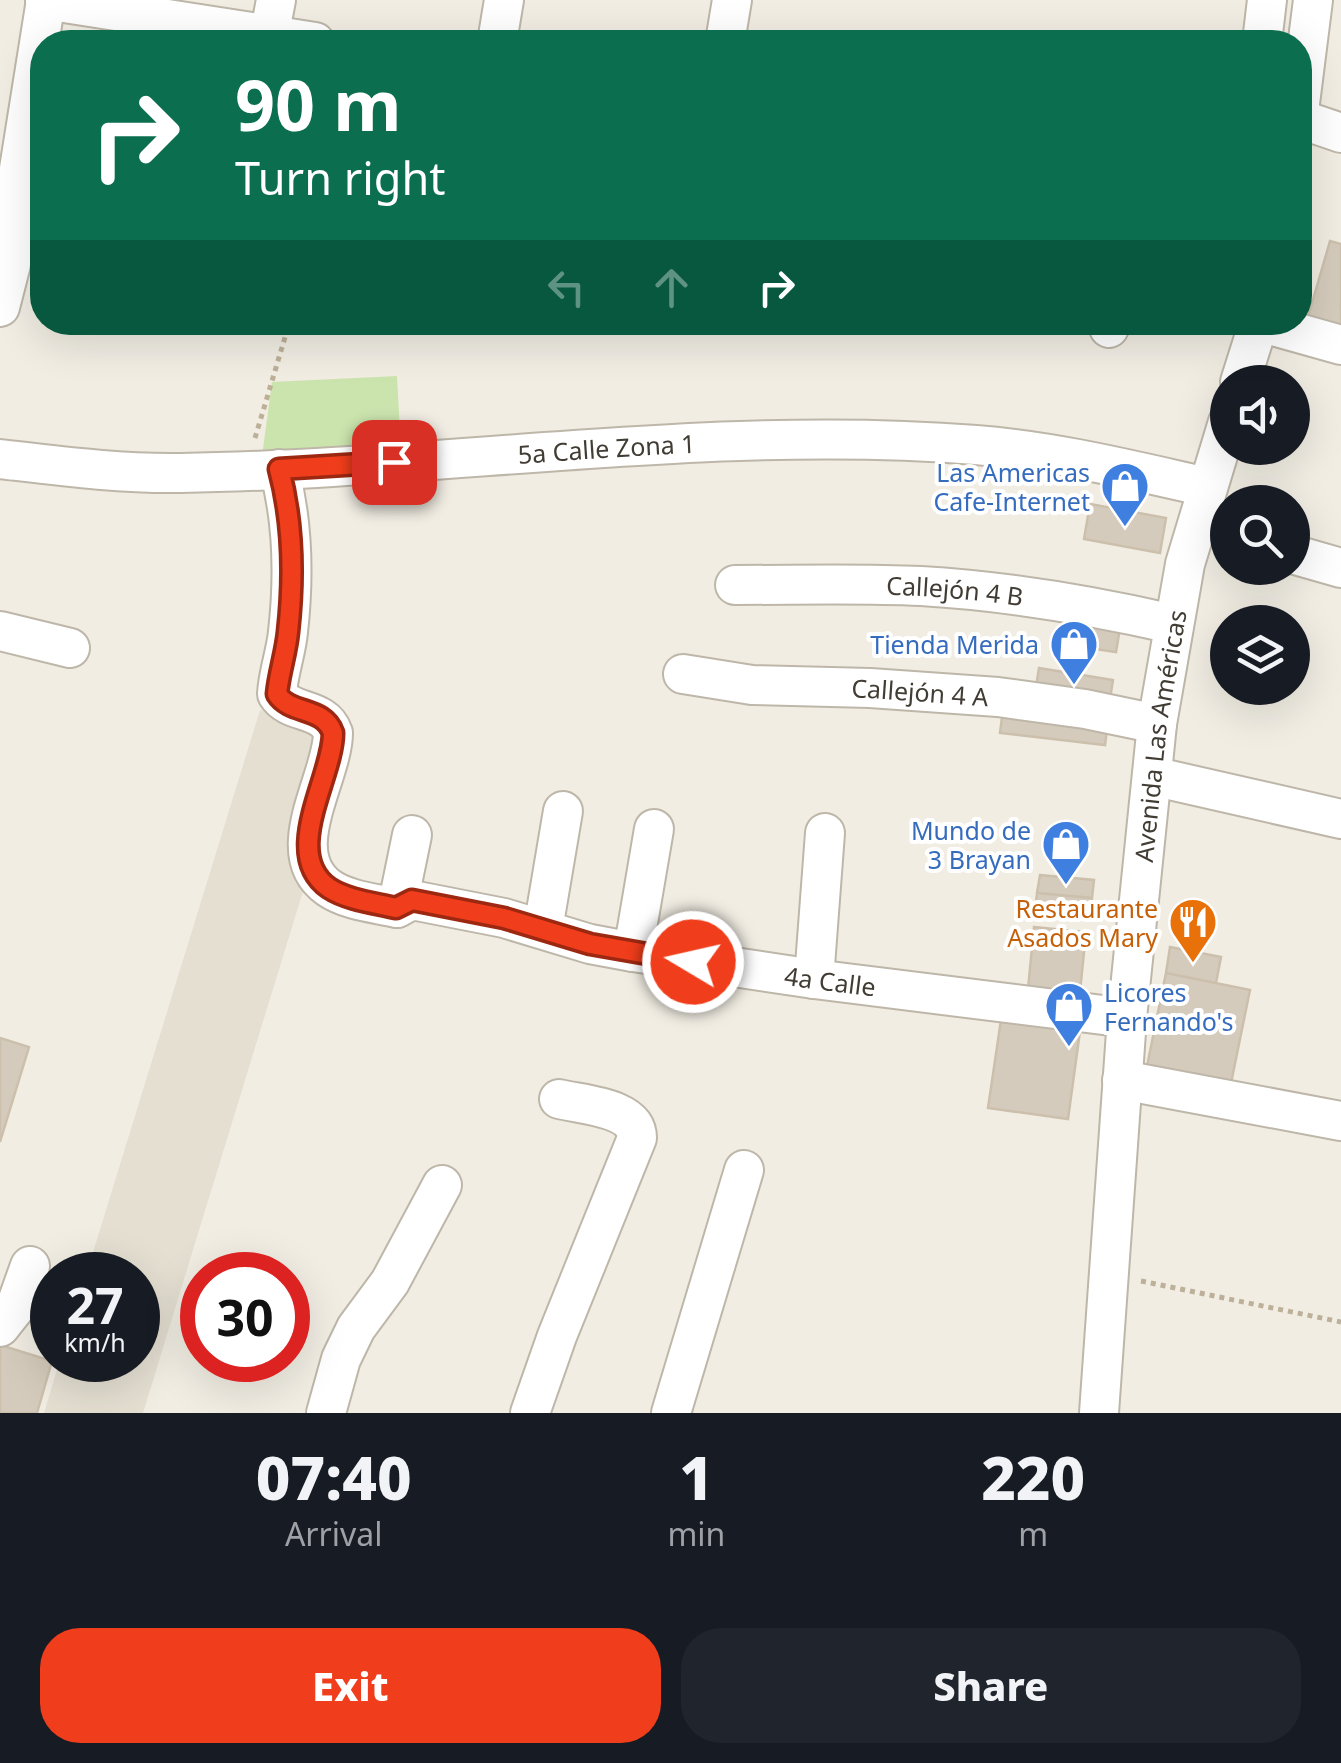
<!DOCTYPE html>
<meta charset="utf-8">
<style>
body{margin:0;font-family:"Noto Sans",sans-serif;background:#20242c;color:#f1f3f6;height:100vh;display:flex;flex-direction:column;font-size:38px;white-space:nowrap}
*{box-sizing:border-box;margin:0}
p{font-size:32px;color:#9ea1a6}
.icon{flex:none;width:55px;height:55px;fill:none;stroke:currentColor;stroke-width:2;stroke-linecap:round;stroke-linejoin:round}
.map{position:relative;height:1413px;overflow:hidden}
.panel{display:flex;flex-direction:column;background:#171b24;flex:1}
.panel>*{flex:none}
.top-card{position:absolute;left:30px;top:30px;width:1282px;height:305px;border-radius:40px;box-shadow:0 10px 40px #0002;background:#0b6e4f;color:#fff;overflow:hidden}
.fabs{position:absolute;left:1210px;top:365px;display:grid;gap:20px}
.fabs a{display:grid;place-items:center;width:100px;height:100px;border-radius:50%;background:#171b24;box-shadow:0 10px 40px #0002;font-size:50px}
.speed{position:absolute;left:30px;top:1252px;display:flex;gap:20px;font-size:50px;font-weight:700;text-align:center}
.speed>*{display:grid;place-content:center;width:130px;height:130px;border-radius:50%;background:#171b24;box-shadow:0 10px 40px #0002;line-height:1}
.speed small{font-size:25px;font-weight:400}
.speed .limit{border:15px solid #d22;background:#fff;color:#111}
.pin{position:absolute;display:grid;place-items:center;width:85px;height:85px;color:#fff;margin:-42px;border-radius:20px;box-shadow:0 5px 15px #0006}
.me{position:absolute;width:110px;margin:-55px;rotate:279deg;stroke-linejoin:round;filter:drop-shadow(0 0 8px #0008)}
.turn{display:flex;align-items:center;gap:35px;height:210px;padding:0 40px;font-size:45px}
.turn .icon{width:130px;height:130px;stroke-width:2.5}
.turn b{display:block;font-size:70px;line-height:85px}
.lanes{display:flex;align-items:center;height:95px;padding:0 40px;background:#0003;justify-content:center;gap:50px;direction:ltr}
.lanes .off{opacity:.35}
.eta{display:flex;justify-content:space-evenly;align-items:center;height:170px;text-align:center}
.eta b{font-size:60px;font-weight:800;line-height:70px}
.action{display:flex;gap:20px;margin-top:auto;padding:20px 40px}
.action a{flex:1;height:115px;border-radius:40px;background:#f03d1b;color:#fff;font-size:40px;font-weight:800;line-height:115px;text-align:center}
.action a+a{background:#20242c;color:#f1f3f6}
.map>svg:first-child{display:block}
.residential{fill:#e4dfd1}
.green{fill:#cbe4ad}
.building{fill:#d5cbbc;stroke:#ccc0ad;stroke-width:2.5}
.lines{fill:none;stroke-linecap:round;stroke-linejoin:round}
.minor-casing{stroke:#beb7a9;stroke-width:42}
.path{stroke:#bdb098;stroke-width:5;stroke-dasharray:5 5;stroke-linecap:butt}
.minor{stroke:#fff;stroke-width:38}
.route-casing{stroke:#9c2812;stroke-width:25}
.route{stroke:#f03d1b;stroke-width:18}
.labels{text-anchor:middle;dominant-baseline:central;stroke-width:8;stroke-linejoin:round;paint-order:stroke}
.street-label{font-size:25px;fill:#423d34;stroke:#fff}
.shop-label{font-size:25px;fill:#366cbe;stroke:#fff;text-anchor:end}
.food-label{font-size:25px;fill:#c56008;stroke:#fff;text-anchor:end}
</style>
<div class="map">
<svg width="1341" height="1413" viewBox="0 0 1341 1413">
<rect width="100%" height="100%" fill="#f1ede3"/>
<path class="residential" d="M 260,710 L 320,728 L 308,875 L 143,1413 L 44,1413 L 60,1360 L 138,1360 L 138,1275 L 86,1275 Z"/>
<path class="green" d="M 397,376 L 401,451 L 262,456 L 272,382 Z"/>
<path class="building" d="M 1330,241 L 1341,244 L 1341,334 L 1306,324 Z
M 1090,504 L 1166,518 L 1160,553 L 1084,539 Z
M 1071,620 L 1120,628 L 1116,652 L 1067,645 Z
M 1039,668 L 1113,680 L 1109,705 L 1035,693 Z
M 1003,709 L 1108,721 L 1105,745 L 1000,733 Z
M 1040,875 L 1094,880 L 1092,898 L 1037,893 Z
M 1037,893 L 1092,898 L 1090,918 L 1035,912 Z
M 1034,927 L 1086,932 L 1080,992 L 1063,1002 L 1027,999 Z
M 1170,947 L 1221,957 L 1216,983 L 1166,973 Z
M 1166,973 L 1250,990 L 1229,1093 L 1145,1076 Z
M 1002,1013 L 1081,1024 L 1068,1119 L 988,1108 Z
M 0,1038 L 29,1047 L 0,1142 Z
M 0,1345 L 52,1361 L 37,1413 L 0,1413 Z"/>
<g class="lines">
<g class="minor-casing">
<g id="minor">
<path d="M 45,0 L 315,42"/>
<path d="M 268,42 L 276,0"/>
<path d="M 497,42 L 504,0"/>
<path d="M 725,42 L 732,0"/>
<path d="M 1262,42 L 1267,0"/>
<path d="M 1300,103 L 1313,0"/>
<path d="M 1300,119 L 1341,133"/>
<path d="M 0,307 L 11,264 L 11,219 L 46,0"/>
<path d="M 1259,322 L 1341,345"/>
<path d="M 1109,328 L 1110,322"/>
<path d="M 1240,382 L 1259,322"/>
<path id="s1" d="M 0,459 C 60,466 121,474 181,473 C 444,469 714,424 976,445 C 1055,451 1131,470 1207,487"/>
<path id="s2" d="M 279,469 C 293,521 294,578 288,632 C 286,653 278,673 277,694 C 290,715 324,706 333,733 C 333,777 279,853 329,888 C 348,901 375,903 397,908 L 412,900 L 504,918 L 590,944 L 633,952 L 814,979 L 1127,1018"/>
<path d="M 1292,554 L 1341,568"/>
<path id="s3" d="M 735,585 C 797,585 859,583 921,586 C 1006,591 1090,605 1173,624"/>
<path d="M 0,631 L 70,648"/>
<path id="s4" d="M 683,674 L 752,685 L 870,688 L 998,697 L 1085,709 L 1157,724"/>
<path d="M 1152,776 L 1341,819"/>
<path d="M 397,908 L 412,835"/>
<path d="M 543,929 L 563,811"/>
<path d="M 633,952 L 654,829"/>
<path d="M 814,979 L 825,833"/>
<path d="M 1122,1080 L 1341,1121"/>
<path d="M 0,1327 L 15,1308 L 30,1266"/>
<path d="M 326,1413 L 341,1359 L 356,1328 L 390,1282 L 442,1185"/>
<path d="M 530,1413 L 557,1336 L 637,1138 C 637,1107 583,1105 559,1099"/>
<path d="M 671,1413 L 744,1170"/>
<path id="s5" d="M 1099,1413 L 1127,1018 L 1157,724 L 1185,564 L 1228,422"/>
</g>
</g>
<path class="path" d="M 255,438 L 286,334
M 1141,1281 L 1341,1322"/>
<use href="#minor" class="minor"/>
</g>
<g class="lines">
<g class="route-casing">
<path id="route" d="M 394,462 L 279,469 C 293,521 294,578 288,632 C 286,653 279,673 277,694 C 290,715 324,706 333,733 C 333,777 280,854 329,888 C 347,900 375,903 396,908 L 412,900 L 504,918 L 590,944 L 693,962"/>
</g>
<use href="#route" class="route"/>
</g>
<defs>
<g id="shop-pin" transform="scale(2.5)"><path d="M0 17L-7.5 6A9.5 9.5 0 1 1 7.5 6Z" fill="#3f7fe0" stroke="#fff"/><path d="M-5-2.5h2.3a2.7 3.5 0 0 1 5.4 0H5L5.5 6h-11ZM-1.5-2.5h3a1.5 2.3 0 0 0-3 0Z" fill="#fff"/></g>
<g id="restaurant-pin" transform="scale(2.5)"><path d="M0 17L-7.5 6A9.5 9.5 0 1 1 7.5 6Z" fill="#e8710a" stroke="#fff"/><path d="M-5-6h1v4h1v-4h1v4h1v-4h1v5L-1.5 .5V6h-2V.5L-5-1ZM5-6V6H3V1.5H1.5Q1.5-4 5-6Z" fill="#fff"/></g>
</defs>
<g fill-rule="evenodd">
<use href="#shop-pin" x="1125" y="486"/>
<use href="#shop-pin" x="1074" y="644"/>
<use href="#shop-pin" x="1066" y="844"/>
<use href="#restaurant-pin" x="1193" y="922"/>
<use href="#shop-pin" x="1069" y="1006"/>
</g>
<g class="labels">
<g class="street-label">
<text stroke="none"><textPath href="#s1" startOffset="608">5a Calle Zona 1</textPath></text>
<text stroke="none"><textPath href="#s3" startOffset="220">Callejón 4 B</textPath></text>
<text stroke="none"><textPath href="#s4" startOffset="238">Callejón 4 A</textPath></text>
<text stroke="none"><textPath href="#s5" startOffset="680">Avenida Las Américas</textPath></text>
<text stroke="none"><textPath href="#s2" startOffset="978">4a Calle</textPath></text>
</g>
<g class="shop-label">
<text x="1090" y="472">Las Americas<tspan x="1090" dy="29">Cafe-Internet</tspan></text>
<text x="1039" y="644">Tienda Merida</text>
<text x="1031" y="830">Mundo de<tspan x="1031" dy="29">3 Brayan</tspan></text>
<text x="1104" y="992" text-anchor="start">Licores<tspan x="1104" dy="29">Fernando's</tspan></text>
</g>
<g class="food-label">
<text x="1158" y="908">Restaurante<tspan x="1158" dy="29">Asados Mary</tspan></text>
</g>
</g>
</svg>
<div class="fabs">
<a><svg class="icon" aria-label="sound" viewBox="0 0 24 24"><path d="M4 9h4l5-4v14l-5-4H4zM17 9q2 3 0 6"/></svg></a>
<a><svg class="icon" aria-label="search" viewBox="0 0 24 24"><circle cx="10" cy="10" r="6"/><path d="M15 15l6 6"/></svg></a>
<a><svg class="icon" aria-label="layers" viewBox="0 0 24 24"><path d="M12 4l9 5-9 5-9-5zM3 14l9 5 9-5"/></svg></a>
</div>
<div class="speed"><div>27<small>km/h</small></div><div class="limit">30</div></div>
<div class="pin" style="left:394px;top:462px;background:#d93025"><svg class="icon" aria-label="arrive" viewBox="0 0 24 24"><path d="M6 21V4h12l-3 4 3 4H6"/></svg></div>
<svg class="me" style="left:693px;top:962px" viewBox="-20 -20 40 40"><circle r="17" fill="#f03d1b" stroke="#fff" stroke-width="3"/><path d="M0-11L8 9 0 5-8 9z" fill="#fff"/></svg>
<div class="top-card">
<div class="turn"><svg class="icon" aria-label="right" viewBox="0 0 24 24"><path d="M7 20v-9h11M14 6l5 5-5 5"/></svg><div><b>90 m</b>Turn right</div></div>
<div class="lanes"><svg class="icon off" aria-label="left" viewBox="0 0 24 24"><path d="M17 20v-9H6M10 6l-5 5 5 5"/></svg><svg class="icon off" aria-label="ahead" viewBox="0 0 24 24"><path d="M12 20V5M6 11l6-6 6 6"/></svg><svg class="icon" aria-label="right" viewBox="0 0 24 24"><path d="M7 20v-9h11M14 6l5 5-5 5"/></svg></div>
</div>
</div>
<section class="panel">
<div class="eta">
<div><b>07:40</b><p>Arrival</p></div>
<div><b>1</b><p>min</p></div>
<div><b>220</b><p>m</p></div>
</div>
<div class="action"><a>Exit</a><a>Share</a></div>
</section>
